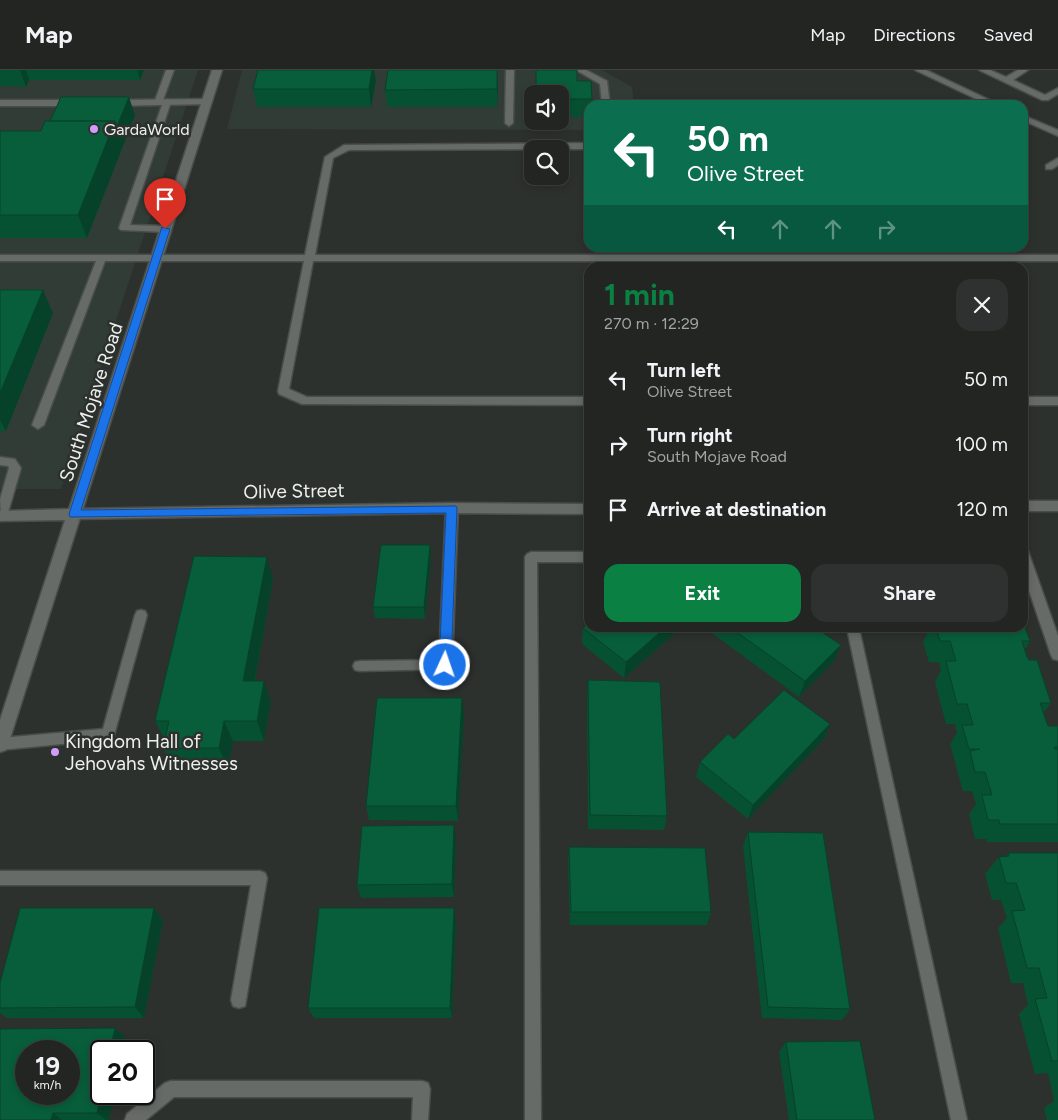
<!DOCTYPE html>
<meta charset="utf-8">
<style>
body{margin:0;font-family:Figtree,sans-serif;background:#2e312f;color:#f1f3f6;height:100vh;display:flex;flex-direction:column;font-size:19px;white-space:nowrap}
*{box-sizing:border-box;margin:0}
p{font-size:16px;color:#a2a5a5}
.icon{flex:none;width:28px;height:28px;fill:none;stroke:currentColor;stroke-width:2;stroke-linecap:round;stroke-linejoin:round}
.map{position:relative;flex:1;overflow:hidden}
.sheet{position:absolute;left:584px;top:192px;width:444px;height:370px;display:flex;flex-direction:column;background:#222522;border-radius:15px;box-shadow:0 2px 8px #0003,0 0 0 1px #3f4240}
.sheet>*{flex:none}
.guide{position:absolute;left:584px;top:30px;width:444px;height:152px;border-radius:15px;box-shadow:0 2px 8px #0003,0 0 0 1px #3f4240;background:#0b6e4f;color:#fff;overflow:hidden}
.buttons{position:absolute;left:524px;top:15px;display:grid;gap:10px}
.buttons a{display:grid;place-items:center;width:45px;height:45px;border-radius:10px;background:#222522;box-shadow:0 2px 8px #0003,0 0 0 1px #3f4240;font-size:25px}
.speed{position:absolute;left:15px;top:970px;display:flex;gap:10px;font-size:25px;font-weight:700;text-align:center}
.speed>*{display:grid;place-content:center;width:65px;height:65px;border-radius:50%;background:#222522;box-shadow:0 2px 8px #0003,0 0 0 1px #3f4240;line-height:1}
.speed small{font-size:12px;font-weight:400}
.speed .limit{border:2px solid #111;border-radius:8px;background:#fff;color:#111}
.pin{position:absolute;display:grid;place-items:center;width:42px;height:42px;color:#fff;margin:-51px -21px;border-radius:50% 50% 50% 0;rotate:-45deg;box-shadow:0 0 5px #0007}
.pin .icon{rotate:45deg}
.me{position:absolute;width:55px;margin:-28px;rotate:3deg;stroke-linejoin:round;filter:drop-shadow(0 0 4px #0008)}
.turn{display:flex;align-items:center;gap:18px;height:105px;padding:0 20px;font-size:22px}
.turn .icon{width:65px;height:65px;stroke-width:2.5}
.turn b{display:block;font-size:35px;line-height:42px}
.lanes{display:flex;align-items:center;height:48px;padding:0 20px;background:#0003;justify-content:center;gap:25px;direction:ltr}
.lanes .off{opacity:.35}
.round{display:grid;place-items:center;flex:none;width:52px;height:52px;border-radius:15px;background:#2e312f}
.summary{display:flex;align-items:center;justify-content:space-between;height:85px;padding:0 20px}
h1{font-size:30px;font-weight:700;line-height:38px;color:#0b8043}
.button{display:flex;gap:10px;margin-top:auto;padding:10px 20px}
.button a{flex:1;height:58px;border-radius:15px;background:#0b8043;color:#fff;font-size:20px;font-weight:700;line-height:58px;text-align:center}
.button a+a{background:#2e312f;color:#f1f3f6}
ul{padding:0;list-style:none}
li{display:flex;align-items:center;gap:15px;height:65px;padding:0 20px}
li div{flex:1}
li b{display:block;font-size:19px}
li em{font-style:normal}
header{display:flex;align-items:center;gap:30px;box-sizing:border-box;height:70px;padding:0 25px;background:#222522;border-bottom:1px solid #3f4240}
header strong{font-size:24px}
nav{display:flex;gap:28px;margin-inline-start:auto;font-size:18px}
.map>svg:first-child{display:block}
.built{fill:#323c36;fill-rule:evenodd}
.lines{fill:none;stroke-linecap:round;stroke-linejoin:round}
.lane-casing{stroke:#494d4b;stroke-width:3}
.street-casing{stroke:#494d4b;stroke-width:3}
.secondary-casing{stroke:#494d4b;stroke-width:3}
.lane{fill:#666b68;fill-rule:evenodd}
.street{fill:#666b68;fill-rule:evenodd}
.secondary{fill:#666b68;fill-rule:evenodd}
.wall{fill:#075133}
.shaded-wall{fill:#064229}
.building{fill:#085e3b;stroke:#064229;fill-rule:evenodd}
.route{fill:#1a73e8;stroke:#114b97}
.poi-dot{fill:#d29cfd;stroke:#2d312e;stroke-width:2}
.labels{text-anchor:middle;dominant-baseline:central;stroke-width:5;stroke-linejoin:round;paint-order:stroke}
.far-poi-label{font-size:16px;fill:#edf0ee;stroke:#2d312e;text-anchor:start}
.street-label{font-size:19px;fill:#edf0ee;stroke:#2d312e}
.poi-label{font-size:19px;fill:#edf0ee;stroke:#2d312e;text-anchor:start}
</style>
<header>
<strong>Map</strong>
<nav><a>Map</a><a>Directions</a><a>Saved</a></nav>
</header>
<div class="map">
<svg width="1058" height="1050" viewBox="0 0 1058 1050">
<rect width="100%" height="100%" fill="#2d312e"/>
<path class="built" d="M 0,0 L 198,0 L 61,419 L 0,419 Z
M 242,0 L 602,0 L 632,17 L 634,35 L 589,35 L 589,60 L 227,59 ZM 532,24 L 560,24 L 560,51 L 532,51 Z"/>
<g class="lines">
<g class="lane-casing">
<path id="lane" d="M 166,0 L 174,0 L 162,33 L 155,35 L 154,33 Z
M 506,0 L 514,0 L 513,53 L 509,56 L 505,53 Z
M 576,0 L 586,0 L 607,11 L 610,35 L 602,35 L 600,14 Z
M 915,0 L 926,0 L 1000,35 L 989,35 Z
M 979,0 L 990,0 L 1006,7 L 1018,0 L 1028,0 L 1013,10 L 1045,25 L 1058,18 L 1058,24 L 1048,30 L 1042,30 Z
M 167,29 L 171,32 L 130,155 L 165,156 L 170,159 L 165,162 L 121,160 L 119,158 L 163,32 Z
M 1022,45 L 1058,60 L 1058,66 L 1022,50 Z
M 589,73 L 589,79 L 349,80 L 333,88 L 315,185 L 1058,185 L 1058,191 L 313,191 L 289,319 L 307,327 L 589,327 L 589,335 L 302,334 L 279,324 L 278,321 L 304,191 L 105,191 L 44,355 L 38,359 L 32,355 L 96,191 L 0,191 L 0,185 L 305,185 L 325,87 L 344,75 Z
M 1058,88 L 1058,95 L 1052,99 L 1046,99 L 1046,95 Z
M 1022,327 L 1058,327 L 1058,335 L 1022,335 Z
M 0,387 L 15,389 L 21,398 L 7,446 L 1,450 L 0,429 L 9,398 L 8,396 L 0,395 Z
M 452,434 L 458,438 L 452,595 L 450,599 L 360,601 L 355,600 L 353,596 L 355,592 L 360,591 L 439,590 L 446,438 Z
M 1022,476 L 1028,481 L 1058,566 L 1058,590 L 1053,589 L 1051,585 L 1022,500 Z
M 531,482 L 589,482 L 589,492 L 537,492 L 541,1050 L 525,1050 L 525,487 L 527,484 Z
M 141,540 L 145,541 L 147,545 L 113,669 L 0,680 L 0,668 L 103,659 L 135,545 L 137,541 Z
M 847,558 L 859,558 L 967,1050 L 951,1050 Z
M 0,801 L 260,801 L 265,803 L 267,808 L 245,936 L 239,938 L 233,936 L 231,930 L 251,815 L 0,815 Z
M 171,1011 L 422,1011 L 428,1013 L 430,1019 L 428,1050 L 412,1050 L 413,1027 L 174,1027 L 146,1050 L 125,1050 L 127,1044 L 165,1013 Z"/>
</g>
<g class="street-casing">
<path id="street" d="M 206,29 L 210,30 L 210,34 L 111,36 L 106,33 L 111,30 Z
M 0,30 L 78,30 L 83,33 L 78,36 L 0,36 Z
M 1022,431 L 1058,431 L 1058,441 L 1022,441 Z
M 452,433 L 589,434 L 589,444 L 452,443 L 74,449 L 69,448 L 67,444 L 69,440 L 74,439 Z"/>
</g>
<g class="secondary-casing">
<path id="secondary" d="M 212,0 L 222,0 L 8,675 L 6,680 L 0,682 L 0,650 L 65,450 L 0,451 L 0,441 L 69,439 Z"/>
</g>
<use href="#lane" class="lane"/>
<use href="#street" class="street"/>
<use href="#secondary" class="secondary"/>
</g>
<path class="wall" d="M 0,0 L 144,0 L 140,10 L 29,10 L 26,17 L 0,16 Z
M 258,0 L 374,0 L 376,10 L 371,37 L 257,37 L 253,19 Z
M 577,11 L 592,29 L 592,35 L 589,35 L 589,47 L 560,47 L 560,24 Z
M 498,14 L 497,37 L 387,37 L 385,20 Z
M 135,45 L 87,168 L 0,168 L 0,61 L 41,61 Z
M 0,220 L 53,243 L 6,361 L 0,361 Z
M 431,487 L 425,549 L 375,548 L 373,537 Z
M 273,509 L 255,611 L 271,631 L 264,671 L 233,671 L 228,698 L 173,698 L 163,678 L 165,670 L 155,651 Z
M 583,558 L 681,558 L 624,608 L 582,574 Z
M 705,558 L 816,558 L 834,591 L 799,627 Z
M 930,558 L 1022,558 L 1030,571 L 1025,580 L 1027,587 L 1051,633 L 1043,643 L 1048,656 L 1058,657 L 1058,772 L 987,772 L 986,769 L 975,769 L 969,744 L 976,734 L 972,721 L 963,721 L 957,700 L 958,699 L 957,699 L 950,674 L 957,663 L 955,654 L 946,654 L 935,612 L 941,600 L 939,592 L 929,592 L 923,572 Z
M 588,610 L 667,746 L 664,760 L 588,759 L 587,626 Z
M 464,644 L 458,751 L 369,750 L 366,736 Z
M 830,654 L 824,669 L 748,749 L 696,707 L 700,692 Z
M 748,762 L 850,939 L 842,950 L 762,948 L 743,776 Z
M 456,769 L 454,827 L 361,828 L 357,815 Z
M 569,777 L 711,842 L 707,855 L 570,855 L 568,791 Z
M 1009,783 L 1058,783 L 1058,1050 L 1047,1050 L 1044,1038 L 1054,1031 L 1048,1003 L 1035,1004 L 1019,944 L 1028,935 L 1023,913 L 1011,913 L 998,858 L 1007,848 L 1001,830 L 992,830 L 985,804 L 999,787 L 1006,786 Z
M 154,838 L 163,851 L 144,948 L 7,948 L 0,943 L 0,913 Z
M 454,838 L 456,851 L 452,948 L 314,948 L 308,938 Z
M 115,958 L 126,968 L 123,981 L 101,981 L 101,1024 L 114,1024 L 109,1050 L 0,1050 Z
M 786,972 L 875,1050 L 789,1050 L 779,982 Z"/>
<path class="shaded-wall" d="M 20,0 L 26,0 L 29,10 L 26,17 Z
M 137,0 L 144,0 L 140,10 Z
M 372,0 L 374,0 L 376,10 L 371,37 L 369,19 Z
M 498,0 L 498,14 L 497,37 L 497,19 Z
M 129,27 L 135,45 L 87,168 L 78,145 L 115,51 Z
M 43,220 L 53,243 L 6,361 L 0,350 L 0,323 Z
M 430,475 L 431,487 L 425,549 L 424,537 Z
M 267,487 L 273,509 L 251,631 L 243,611 Z
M 665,558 L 681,558 L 624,608 L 626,592 Z
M 841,575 L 834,591 L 799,627 L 805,611 Z
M 264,611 L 271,631 L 264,671 L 257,651 Z
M 462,628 L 464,644 L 458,751 L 456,736 Z
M 224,651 L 233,671 L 228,698 L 219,678 Z
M 830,654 L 824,669 L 748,749 L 753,735 Z
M 454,755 L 456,769 L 454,827 L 452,814 Z
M 154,838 L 163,851 L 144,948 L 135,937 Z
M 454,838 L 456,851 L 452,948 L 450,938 Z
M 115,958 L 126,968 L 123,981 L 110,981 Z
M 101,1024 L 114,1024 L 109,1050 L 106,1050 L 97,1043 Z
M 53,1043 L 62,1050 L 51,1050 Z"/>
<path class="building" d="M 258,0 L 372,0 L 369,19 L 253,19 Z
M 388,0 L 497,0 L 497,19 L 385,20 Z
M 536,0 L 577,0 L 577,11 L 591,11 L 592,29 L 560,29 L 560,24 L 536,24 Z
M 61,27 L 129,27 L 117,56 L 115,51 L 50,51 Z
M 45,51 L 115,51 L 78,145 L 0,145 L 0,61 L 41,61 Z
M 0,220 L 43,220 L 0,323 Z
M 381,475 L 430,475 L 424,537 L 373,537 Z
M 194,486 L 267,487 L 243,611 L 264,611 L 257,651 L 224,651 L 219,678 L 163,678 L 169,651 L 155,651 Z
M 1022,550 L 1030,571 L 1022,571 L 1027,587 L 1029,590 L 1037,590 L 1051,633 L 1040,633 L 1048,656 L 1058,656 L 1058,677 L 1054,677 L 1055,679 L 1058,679 L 1058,754 L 1000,754 L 999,750 L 988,750 L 982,725 L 992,725 L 985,702 L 975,702 L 970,681 L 980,679 L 969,679 L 962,655 L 973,655 L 967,634 L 957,634 L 946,591 L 956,591 L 950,571 L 940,571 L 936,558 L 1022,558 Z
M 589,553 L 589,558 L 665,558 L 626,592 L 583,558 Z
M 731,558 L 816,558 L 841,575 L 805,611 Z
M 588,610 L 660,612 L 667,746 L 590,745 Z
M 784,620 L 830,654 L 753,735 L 700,692 L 728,664 L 734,669 Z
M 377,628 L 462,628 L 456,736 L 366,736 Z
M 454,755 L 452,814 L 357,815 L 362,756 Z
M 748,762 L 823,763 L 850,939 L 768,937 Z
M 569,777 L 705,778 L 711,842 L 571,842 Z
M 1009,783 L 1058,783 L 1058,991 L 1052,991 L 1035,929 L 1047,928 L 1039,898 L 1027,898 L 1012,841 L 1025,840 L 1016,813 L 1006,813 L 999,787 L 1009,786 Z
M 20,838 L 154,838 L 135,937 L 0,938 L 0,913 Z
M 319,838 L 454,838 L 450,938 L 308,938 Z
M 115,958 L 110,981 L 101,981 L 101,1024 L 97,1043 L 53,1043 L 51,1050 L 0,1050 L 0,959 ZM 26,981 L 69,981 L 69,1024 L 26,1024 Z
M 860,971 L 875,1050 L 797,1050 L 786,972 Z"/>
<path class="route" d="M 162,157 L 170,159 L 81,440 L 456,436 L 457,438 L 451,595 L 449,599 L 441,599 L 439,595 L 446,443 L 70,447 L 69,444 Z"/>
<g class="poi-dot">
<circle cx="94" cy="59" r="5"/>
<circle cx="55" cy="682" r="5"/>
</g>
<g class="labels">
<g class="far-poi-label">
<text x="104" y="59">GardaWorld</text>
</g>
<g class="street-label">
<text transform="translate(91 332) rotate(-72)">South Mojave Road</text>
<text transform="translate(294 421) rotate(-1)">Olive Street</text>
</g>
<g class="poi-label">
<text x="65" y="671">Kingdom Hall of<tspan x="65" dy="22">Jehovahs Witnesses</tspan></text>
</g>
</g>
</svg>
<div class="buttons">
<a><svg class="icon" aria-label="sound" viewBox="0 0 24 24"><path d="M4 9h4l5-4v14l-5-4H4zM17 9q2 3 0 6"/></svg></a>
<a><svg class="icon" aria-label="search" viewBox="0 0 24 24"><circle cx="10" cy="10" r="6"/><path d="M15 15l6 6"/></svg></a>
</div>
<div class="speed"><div>19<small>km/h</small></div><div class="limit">20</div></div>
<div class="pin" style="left:165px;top:159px;background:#d93025"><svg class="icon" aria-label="arrive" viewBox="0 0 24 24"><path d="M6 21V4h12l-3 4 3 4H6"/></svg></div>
<svg class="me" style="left:445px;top:595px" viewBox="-20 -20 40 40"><circle r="17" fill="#1a73e8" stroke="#fff" stroke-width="3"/><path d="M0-11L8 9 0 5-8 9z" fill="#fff"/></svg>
<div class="guide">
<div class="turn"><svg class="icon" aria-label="left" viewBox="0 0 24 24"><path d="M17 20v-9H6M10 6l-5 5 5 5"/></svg><div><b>50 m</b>Olive Street</div></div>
<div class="lanes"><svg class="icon" aria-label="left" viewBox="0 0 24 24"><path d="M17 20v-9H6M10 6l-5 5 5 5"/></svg><svg class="icon off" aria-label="ahead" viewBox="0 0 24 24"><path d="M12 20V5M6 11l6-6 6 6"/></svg><svg class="icon off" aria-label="ahead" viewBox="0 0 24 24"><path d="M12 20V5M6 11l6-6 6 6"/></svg><svg class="icon off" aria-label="right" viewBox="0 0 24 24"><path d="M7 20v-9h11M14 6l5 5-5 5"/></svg></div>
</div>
<section class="sheet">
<div class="summary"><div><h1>1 min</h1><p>270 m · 12:29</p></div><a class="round"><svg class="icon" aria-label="close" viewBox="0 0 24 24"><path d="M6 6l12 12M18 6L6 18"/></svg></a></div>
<ul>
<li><svg class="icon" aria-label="left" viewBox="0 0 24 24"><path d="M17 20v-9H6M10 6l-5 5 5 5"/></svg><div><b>Turn left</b><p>Olive Street</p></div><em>50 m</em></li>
<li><svg class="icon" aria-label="right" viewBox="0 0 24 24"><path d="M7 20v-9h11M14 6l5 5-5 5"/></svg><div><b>Turn right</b><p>South Mojave Road</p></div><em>100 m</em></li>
<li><svg class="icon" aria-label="arrive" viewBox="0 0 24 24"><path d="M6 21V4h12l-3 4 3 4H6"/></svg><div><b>Arrive at destination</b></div><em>120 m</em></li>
</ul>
<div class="button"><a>Exit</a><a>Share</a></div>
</section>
</div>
